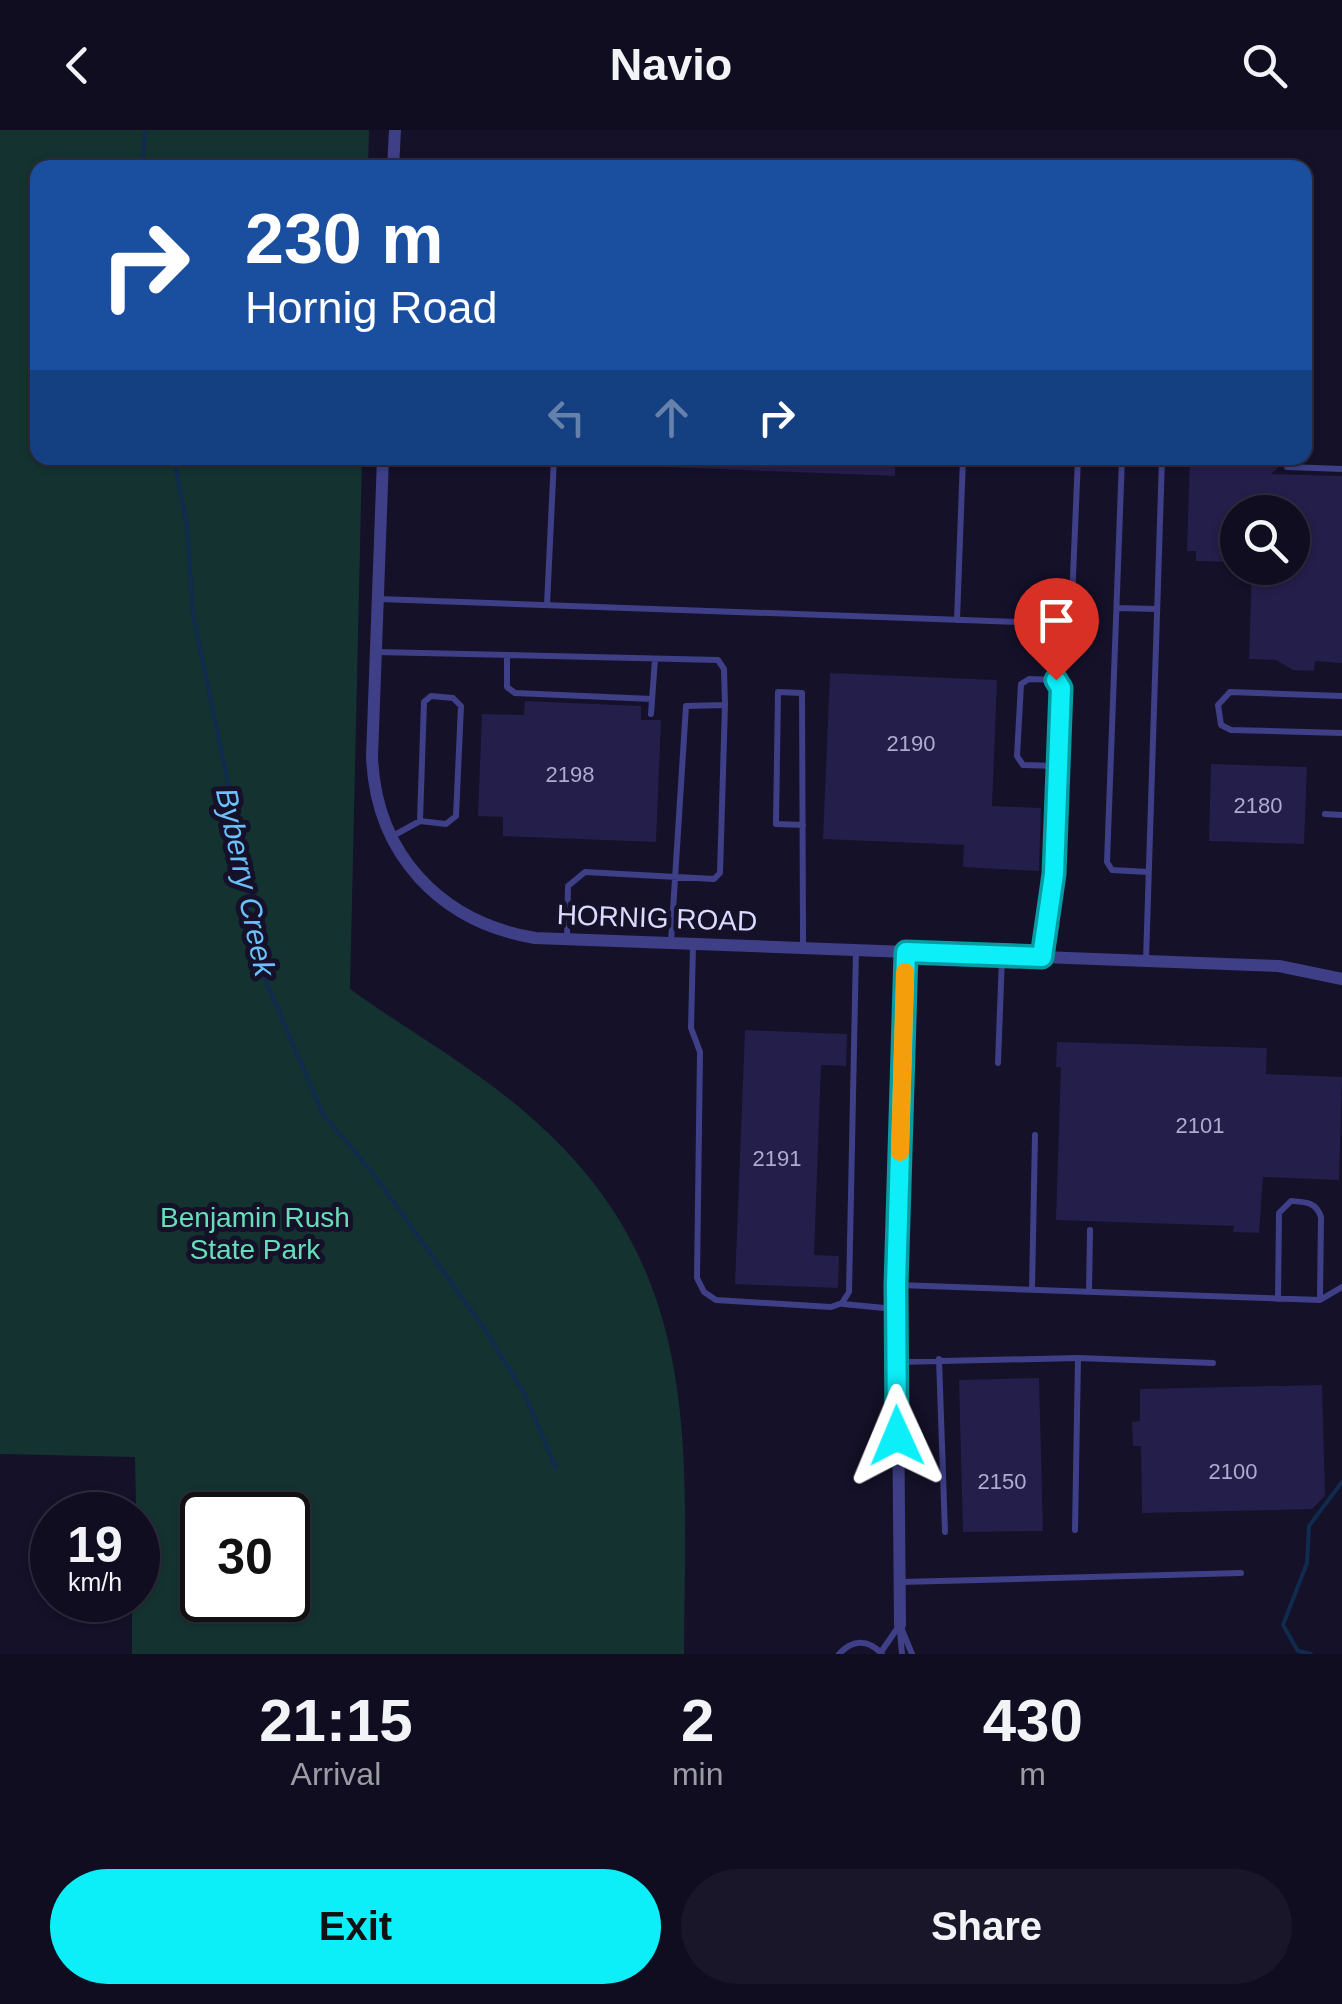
<!DOCTYPE html>
<style>
body{margin:0;font-family:Helvetica,sans-serif;background:#181628;color:#f1f3f6;height:100vh;display:flex;flex-direction:column;font-size:38px;white-space:nowrap}
*{box-sizing:border-box;margin:0}
p{font-size:32px;color:#9b9ca4}
.icon{flex:none;width:55px;height:55px;fill:none;stroke:currentColor;stroke-width:2;stroke-linecap:round;stroke-linejoin:round}
.map{position:relative;height:1524px;overflow:hidden}
.details{display:flex;flex-direction:column;background:#0f0d1f;flex:1}
.details>*{flex:none}
.banner{position:absolute;left:30px;top:30px;width:1282px;height:305px;border-radius:20px;box-shadow:0 2px 8px #0004,0 0 0 2px #2f2d3d;background:#1a4fa0;color:#fff;overflow:hidden}
.buttons{position:absolute;left:1220px;top:365px;display:grid;gap:20px}
.buttons a{display:grid;place-items:center;width:90px;height:90px;border-radius:50%;background:#0f0d1f;box-shadow:0 2px 8px #0004,0 0 0 2px #2f2d3d;font-size:50px}
.speed{position:absolute;left:30px;top:1362px;display:flex;gap:20px;font-size:50px;font-weight:700;text-align:center}
.speed>*{display:grid;place-content:center;width:130px;height:130px;border-radius:50%;background:#0f0d1f;box-shadow:0 2px 8px #0004,0 0 0 2px #2f2d3d;line-height:1}
.speed small{font-size:25px;font-weight:400}
.speed .limit{border:5px solid #111;border-radius:15px;background:#fff;color:#111}
.pin{position:absolute;display:grid;place-items:center;width:85px;height:85px;color:#fff;margin:-102px -42px;border-radius:50% 50% 50% 0;rotate:-45deg;box-shadow:0 0 10px #0007}
.pin .icon{rotate:45deg}
.me{position:absolute;width:110px;margin:-55px;rotate:359deg;stroke-linejoin:round;filter:drop-shadow(0 0 8px #0008)}
.turn{display:flex;align-items:center;gap:35px;height:210px;padding:0 50px;font-size:45px}
.turn .icon{width:130px;height:130px;stroke-width:2.5}
.turn b{display:block;font-size:70px;line-height:85px}
.lanes{display:flex;align-items:center;height:95px;padding:0 50px;background:#0003;justify-content:center;gap:50px;direction:ltr}
.lanes .off{opacity:.35}
.eta{display:flex;justify-content:space-evenly;align-items:center;height:170px;text-align:center}
.eta b{font-size:60px;font-weight:800;line-height:70px}
.primary-button{display:flex;gap:20px;margin-top:auto;padding:20px 50px}
.primary-button a{flex:1;height:115px;border-radius:60px;background:#0ceff9;color:#111;font-size:40px;font-weight:800;line-height:115px;text-align:center}
.primary-button a+a{background:#181628;color:#f1f3f6}
header{display:flex;justify-content:space-between;align-items:center;height:130px;padding:0 50px;background:#0f0d1f;font-size:45px;font-weight:800}
.map>svg:first-child{display:block}
.green{fill:#143330;fill-rule:evenodd}
.lines{fill:none;stroke-linecap:round;stroke-linejoin:round}
.stream{stroke:#102b4e;stroke-width:4}
.building{fill:#241e4a}
.service{stroke:#3e3f87;stroke-width:6}
.minor{stroke:#3e3f87;stroke-width:12}
.route-casing{stroke:#089ba2;stroke-width:25}
.route{stroke:#0ceff9;stroke-width:18}
.slow{stroke:#f59e0b;stroke-width:18}
.labels{text-anchor:middle;dominant-baseline:central;stroke-width:10;stroke-linejoin:round;paint-order:stroke}
.number-label{font-size:22px;fill:#aeabd1}
.street-label{font-size:28px;fill:#dcdafe;stroke:#141129}
.park-label{font-size:28px;fill:#67deb9;stroke:#141129}
.water-label{font-size:30px;font-style:italic;fill:#6bc1fb;stroke:#141129}
</style>
<header><svg class="icon" aria-label="back" viewBox="0 0 24 24"><path d="M15 5l-7 7 7 7"/></svg>Navio<svg class="icon" aria-label="search" viewBox="0 0 24 24"><circle cx="10" cy="10" r="6"/><path d="M15 15l6 6"/></svg></header>
<div class="map">
<svg width="1342" height="1524" viewBox="0 0 1342 1524">
<rect width="100%" height="100%" fill="#141129"/>
<path class="green" d="M 0,0 L 369,0 L 368,37 L 38,38 L 38,328 L 362,328 L 350,859 C 411,903 479,940 535,991 C 705,1142 685,1319 684,1524 L 132,1524 L 132,1477 L 58,1481 C 42,1460 40,1439 52,1416 L 52,1470 L 138,1470 L 135,1327 L 0,1324 ZM 288,1385 L 288,1470 L 202,1470 L 202,1385 Z"/>
<g class="lines">
<path class="stream" d="M 142,38 L 145,0
M 174,328 L 187,396 L 193,484 L 234,682 L 258,833 L 323,984 L 375,1046 L 486,1201 L 524,1263 L 556,1338
M 1311,1524 L 1298,1521 L 1283,1495 L 1307,1433 L 1309,1396 L 1342,1352"/>
</g>
<path class="building" d="M 667,328 L 895,328 L 895,346 L 667,337 Z
M 1190,328 L 1288,328 L 1271,344 L 1342,346 L 1342,533 L 1315,531 L 1314,541 L 1293,540 L 1276,530 L 1249,529 L 1252,439 L 1292,438 L 1292,382 L 1254,382 L 1254,376 L 1233,375 L 1231,432 L 1196,431 L 1196,421 L 1187,421 Z
M 830,543 L 997,550 L 992,676 L 1041,678 L 1039,741 L 963,737 L 964,715 L 823,709 Z
M 525,571 L 641,576 L 641,590 L 661,590 L 656,712 L 503,706 L 503,687 L 478,686 L 482,584 L 524,585 Z
M 1211,634 L 1307,637 L 1304,714 L 1209,711 Z
M 745,900 L 847,904 L 846,936 L 821,935 L 814,1125 L 839,1126 L 838,1158 L 735,1154 Z
M 1057,912 L 1267,918 L 1266,944 L 1342,947 L 1339,1050 L 1263,1047 L 1259,1103 L 1233,1102 L 1234,1096 L 1056,1090 L 1061,937 L 1056,937 Z
M 1039,1248 L 1043,1401 L 963,1402 L 959,1250 Z
M 1322,1255 L 1325,1366 L 1312,1379 L 1142,1383 L 1141,1316 L 1133,1316 L 1132,1292 L 1140,1291 L 1140,1259 Z"/>
<g class="lines">
<path class="service" d="M 1122,328 L 1107,732 L 1112,740 L 1148,742
M 1287,337 L 1342,339
M 379,469 L 1071,494 L 1078,328
M 547,475 L 554,328
M 1117,478 L 1157,479
M 957,490 L 963,328
M 377,522 L 718,530 L 724,539 L 725,575 L 686,576 L 671,812
M 507,525 L 507,557 L 515,563 L 652,569
M 1342,566 L 1230,562 L 1218,575 L 1221,595 L 1231,600 L 1342,603
M 651,584 L 655,529
M 1325,684 L 1342,685
M 803,695 L 776,694 L 778,562 L 802,563 L 803,802 L 803,817
M 391,707 L 420,691 L 424,572 L 431,566 L 453,568 L 461,576 L 456,686 L 446,694 L 420,691
M 567,809 L 568,756 L 585,742 L 714,749 L 720,743 L 725,575
M 693,815 L 691,898 L 700,922 L 697,1148 L 704,1162 L 716,1170 L 831,1177 L 842,1173 L 849,1162 L 856,820
M 1042,826 L 1054,744 L 1061,558 L 1057,550 L 1029,549 L 1021,554 L 1017,626 L 1023,635 L 1058,636
M 1146,830 L 1162,328
M 998,933 L 1002,827
M 898,1155 L 1320,1170 L 1342,1157
M 1032,1160 L 1035,1005
M 1089,1162 L 1090,1100
M 1278,1169 L 1279,1083 L 1291,1071 C 1306,1072 1316,1072 1321,1087 L 1320,1168
M 843,1174 L 895,1179
M 939,1229 L 945,1402
M 898,1232 L 1078,1228 L 1213,1233
M 1075,1400 L 1078,1228
M 901,1452 L 1241,1443
M 900,1495 L 912,1524
M 900,1501 L 902,1524
M 881,1522 L 899,1496
M 839,1524 C 853,1509 868,1509 882,1524"/>
<path class="minor" d="M 393,38 L 395,0
M 383,328 L 372,627 C 376,724 440,792 535,808 L 1279,836 L 1342,849
M 900,1495 L 897,1155 L 907,822"/>
</g>
<g class="lines">
<g class="route-casing">
<path id="route" d="M 897,1306 L 896,1155 L 906,822 L 1042,827 L 1054,744 L 1061,558 L 1056,550"/>
</g>
<use href="#route" class="route"/>
<path class="slow" d="M 900,1022 L 905,842"/>
</g>
<g class="labels">
<g class="number-label">
<text x="911" y="613">2190</text>
<text x="570" y="644">2198</text>
<text x="1258" y="675">2180</text>
<text x="1200" y="995">2101</text>
<text x="777" y="1028">2191</text>
<text x="1233" y="1341">2100</text>
<text x="1002" y="1351">2150</text>
</g>
<g class="street-label">
<text transform="translate(657 788) rotate(2)">HORNIG ROAD</text>
</g>
<g class="park-label">
<text x="255" y="1087">Benjamin Rush<tspan x="255" dy="32">State Park</tspan></text>
</g>
<g class="water-label">
<text transform="translate(246 752) rotate(78)">Byberry Creek</text>
</g>
</g>
</svg>
<div class="buttons">
<a><svg class="icon" aria-label="search" viewBox="0 0 24 24"><circle cx="10" cy="10" r="6"/><path d="M15 15l6 6"/></svg></a>
</div>
<div class="speed"><div>19<small>km/h</small></div><div class="limit">30</div></div>
<div class="pin" style="left:1056px;top:550px;background:#d93025"><svg class="icon" aria-label="arrive" viewBox="0 0 24 24"><path d="M6 21V4h12l-3 4 3 4H6"/></svg></div>
<svg class="me" style="left:897px;top:1306px" viewBox="-20 -20 40 40"><path d="M0-17L14 15 0 8-14 15z" fill="#0ceff9" stroke="#fff" stroke-width="4"/></svg>
<div class="banner">
<div class="turn"><svg class="icon" aria-label="right" viewBox="0 0 24 24"><path d="M7 20v-9h11M14 6l5 5-5 5"/></svg><div><b>230 m</b>Hornig Road</div></div>
<div class="lanes"><svg class="icon off" aria-label="left" viewBox="0 0 24 24"><path d="M17 20v-9H6M10 6l-5 5 5 5"/></svg><svg class="icon off" aria-label="ahead" viewBox="0 0 24 24"><path d="M12 20V5M6 11l6-6 6 6"/></svg><svg class="icon" aria-label="right" viewBox="0 0 24 24"><path d="M7 20v-9h11M14 6l5 5-5 5"/></svg></div>
</div>
</div>
<section class="details">
<div class="eta">
<div><b>21:15</b><p>Arrival</p></div>
<div><b>2</b><p>min</p></div>
<div><b>430</b><p>m</p></div>
</div>
<div class="primary-button"><a>Exit</a><a>Share</a></div>
</section>
